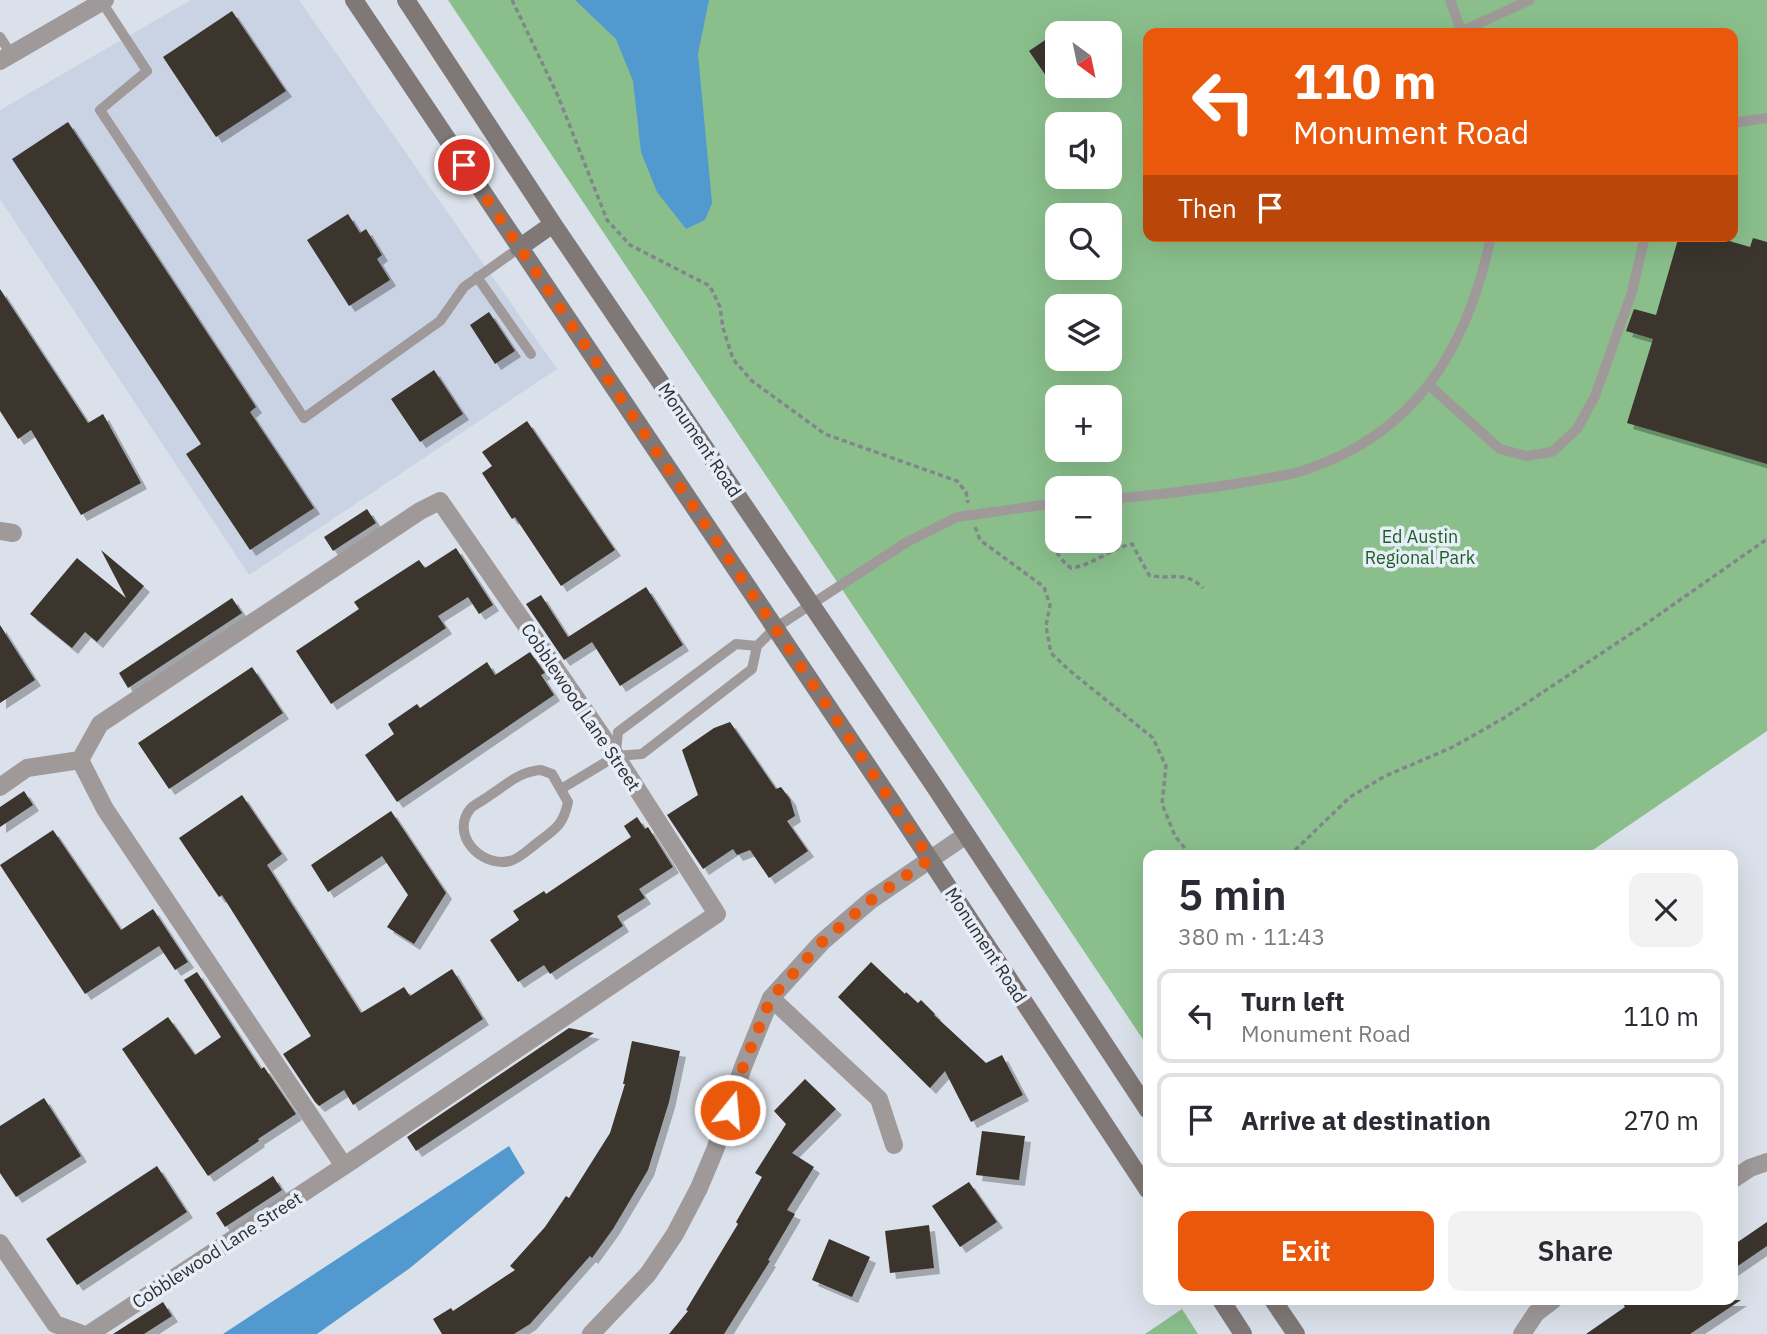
<!DOCTYPE html>
<meta charset="utf-8">
<style>
body{margin:0;font-family:"IBM Plex Sans",sans-serif;background:#f2f2f3;color:#2b2b33;height:100vh;display:flex;flex-direction:column;font-size:26px;white-space:nowrap}
*{box-sizing:border-box;margin:0}
p{font-size:23px;color:#7c7c81}
.icon{flex:none;width:38px;height:38px;fill:none;stroke:currentColor;stroke-width:2;stroke-linecap:round;stroke-linejoin:round}
.map{position:relative;flex:1;overflow:hidden}
.side{position:absolute;left:1143px;top:850px;width:595px;height:455px;display:flex;flex-direction:column;background:#fff;border-radius:14px;box-shadow:0 7px 28px #0002}
.side>*{flex:none}
.top-card{position:absolute;left:1143px;top:28px;width:595px;height:214px;border-radius:14px;box-shadow:0 7px 28px #0002;background:#ea580c;color:#fff;overflow:hidden}
.needle{width:46px;rotate:147deg}
.controls{position:absolute;left:1045px;top:21px;display:grid;gap:14px}
.controls a{display:grid;place-items:center;width:77px;height:77px;border-radius:14px;background:#fff;box-shadow:0 7px 28px #0002;font-size:35px}
.pin{position:absolute;display:grid;place-items:center;width:60px;height:60px;color:#fff;margin:-30px;border:4px solid #fff;border-radius:50%;box-shadow:0 2px 7px #0007}
.me{position:absolute;width:77px;margin:-38px;rotate:17deg;stroke-linejoin:round;filter:drop-shadow(0 0 5px #0008)}
.turn{display:flex;align-items:center;gap:24px;height:147px;padding:0 35px;font-size:32px}
.turn .icon{width:91px;height:91px;stroke-width:2.5}
.turn b{display:block;font-size:49px;line-height:60px}
.then{display:flex;align-items:center;height:66px;padding:0 35px;background:#0003;gap:14px;font-size:26px}
.round{display:grid;place-items:center;flex:none;width:74px;height:74px;border-radius:14px;background:#f2f2f3}
.summary{display:flex;align-items:center;justify-content:space-between;height:119px;padding:0 35px}
h1{font-size:42px;font-weight:600;line-height:52px}
.action{display:flex;gap:14px;margin-top:auto;padding:14px 35px}
.action a{flex:1;height:80px;border-radius:14px;background:#ea580c;color:#fff;font-size:28px;font-weight:600;line-height:80px;text-align:center}
.action a+a{background:#f2f2f3;color:#2b2b33}
ul{padding:0;list-style:none}
li{display:flex;align-items:center;gap:21px;height:94px;margin:0 14px 10px;padding:0 21px;border:4px solid #e1e1e2;border-radius:14px}
li div{flex:1}
li b{display:block;font-size:26px}
li em{font-style:normal}
.map>svg:first-child{display:block}
.built{fill:#cad3e3}
.green{fill:#8abf8c;fill-rule:evenodd}
.water{fill:#5299d0}
.building{fill:#3a342d;filter:url(#shadow)}
.lines{fill:none;stroke-linecap:round;stroke-linejoin:round}
.path{stroke:#82868c;stroke-width:3.5;stroke-dasharray:5 3.5;stroke-linecap:butt}
.lane{stroke:#9f9a99;stroke-width:10}
.street{stroke:#9f9a99;stroke-width:18}
.secondary{stroke:#807876;stroke-width:18}
.route{stroke:#ea580c;stroke-width:12;stroke-dasharray:0 21.6}
.labels{text-anchor:middle;dominant-baseline:central;stroke-width:7;stroke-linejoin:round;paint-order:stroke}
.street-label{font-size:18px;fill:#2b2d31;stroke:#e8eef8}
.park-label{font-size:18px;fill:#1d6027;stroke:#e8eef8}
</style>
<div class="map">
<svg width="1767" height="1334" viewBox="0 0 1767 1334">
<defs>
<filter id="shadow"><feDropShadow dx="6" dy="6" stdDeviation="0" flood-color="#0004"/></filter>
</defs>
<rect width="100%" height="100%" fill="#dbe1ea"/>
<path class="built" d="M 191,0 L 299,0 L 557,369 L 249,575 L 0,199 L 0,110 Z"/>
<path class="green" d="M 448,0 L 1767,0 L 1767,731 L 1584,856 L 1148,856 L 1148,1047 ZM 1057,33 L 1110,33 L 1110,86 L 1057,86 ZM 1148,33 L 1732,33 L 1732,236 L 1148,236 ZM 1057,124 L 1110,124 L 1110,177 L 1057,177 ZM 1057,215 L 1110,215 L 1110,268 L 1057,268 ZM 1057,306 L 1110,306 L 1110,359 L 1057,359 ZM 1057,397 L 1110,397 L 1110,450 L 1057,450 ZM 1057,488 L 1110,488 L 1110,541 L 1057,541 Z
M 1182,1309 L 1198,1334 L 1145,1334 Z"/>
<path class="water" d="M 575,0 L 709,0 L 698,54 L 712,203 L 705,220 L 686,229 L 657,192 L 641,152 L 633,81 L 616,39 Z
M 509,1146 L 525,1173 L 410,1268 L 317,1334 L 223,1334 Z"/>
<path class="building" d="M 232,11 L 286,91 L 216,137 L 163,57 Z
M 1057,32 L 1057,92 L 1029,51 Z
M 68,122 L 256,407 L 250,412 L 314,508 L 250,550 L 186,454 L 201,444 L 12,159 Z
M 348,214 L 360,233 L 366,229 L 382,255 L 377,259 L 390,280 L 349,306 L 307,240 Z
M 1679,236 L 1712,236 L 1750,247 L 1753,238 L 1767,242 L 1767,464 L 1627,423 L 1653,339 L 1626,331 L 1634,309 L 1656,315 Z
M 0,289 L 88,423 L 103,414 L 141,483 L 81,515 L 31,430 L 18,439 L 0,411 Z
M 489,312 L 515,351 L 495,364 L 470,325 Z
M 434,370 L 463,414 L 420,442 L 391,399 Z
M 527,421 L 615,550 L 561,586 L 515,517 L 512,519 L 482,473 L 492,466 L 482,452 Z
M 367,509 L 376,523 L 333,551 L 324,537 Z
M 456,548 L 493,605 L 479,614 L 468,597 L 438,616 L 446,628 L 331,704 L 296,651 L 359,609 L 354,602 L 419,560 L 425,568 Z
M 101,550 L 144,586 L 97,642 L 85,632 L 72,648 L 30,614 L 77,558 L 126,598 Z
M 646,587 L 683,645 L 620,686 L 592,642 L 564,660 L 526,604 L 541,595 L 568,637 Z
M 232,598 L 242,613 L 128,688 L 119,673 Z
M 0,625 L 35,680 L 0,703 Z
M 530,652 L 545,673 L 541,675 L 554,695 L 397,802 L 365,755 L 394,734 L 388,724 L 417,704 L 420,708 L 487,662 L 495,675 Z
M 252,667 L 283,713 L 169,789 L 138,743 Z
M 730,722 L 776,789 L 781,787 L 790,799 L 795,816 L 787,821 L 808,851 L 769,878 L 750,850 L 737,855 L 733,849 L 703,869 L 667,815 L 698,795 L 682,750 L 714,728 Z
M 24,791 L 33,805 L 0,827 L 0,807 Z
M 242,795 L 282,854 L 267,865 L 361,1013 L 404,987 L 410,996 L 452,969 L 483,1019 L 353,1105 L 344,1090 L 319,1106 L 315,1102 L 283,1054 L 311,1036 L 222,895 L 219,897 L 179,838 Z
M 391,811 L 446,893 L 414,944 L 387,927 L 408,895 L 382,856 L 328,892 L 311,865 Z
M 637,817 L 645,829 L 648,827 L 673,867 L 639,889 L 645,898 L 617,916 L 623,926 L 550,974 L 544,965 L 518,982 L 490,940 L 519,920 L 513,911 L 544,891 L 546,894 L 631,837 L 624,826 Z
M 53,830 L 121,930 L 153,909 L 188,962 L 175,970 L 159,946 L 85,994 L 0,865 Z
M 871,962 L 905,994 L 906,992 L 918,1003 L 921,1000 L 935,1014 L 934,1015 L 986,1063 L 1002,1055 L 1023,1095 L 971,1122 L 945,1071 L 930,1088 L 838,997 Z
M 197,972 L 261,1069 L 264,1067 L 296,1114 L 258,1139 L 259,1141 L 208,1176 L 122,1049 L 168,1017 L 195,1055 L 221,1037 L 184,980 Z
M 569,1028 L 594,1033 L 416,1151 L 407,1137 Z
M 632,1041 L 680,1051 L 669,1102 L 648,1170 L 613,1229 L 592,1258 L 590,1256 L 530,1324 L 514,1334 L 442,1334 L 433,1319 L 451,1308 L 453,1311 L 515,1270 L 510,1266 L 545,1227 L 566,1196 L 569,1198 L 610,1133 L 625,1084 L 623,1084 Z
M 805,1079 L 836,1109 L 792,1153 L 814,1167 L 787,1210 L 795,1214 L 768,1260 L 770,1261 L 724,1334 L 669,1334 L 688,1311 L 686,1310 L 738,1224 L 736,1222 L 762,1177 L 755,1173 L 786,1124 L 774,1111 Z
M 44,1098 L 81,1156 L 16,1197 L 0,1173 L 0,1126 Z
M 982,1131 L 1025,1136 L 1019,1180 L 976,1175 Z
M 157,1166 L 187,1212 L 77,1285 L 46,1239 Z
M 273,1176 L 282,1190 L 225,1227 L 216,1213 Z
M 969,1182 L 997,1222 L 960,1247 L 932,1206 Z
M 1767,1222 L 1767,1246 L 1732,1270 L 1732,1246 Z
M 929,1225 L 934,1268 L 890,1273 L 885,1231 Z
M 829,1239 L 870,1257 L 852,1297 L 812,1280 Z
M 1620,1300 L 1741,1300 L 1690,1334 L 1586,1334 L 1625,1307 Z
M 163,1302 L 172,1316 L 144,1334 L 113,1334 Z"/>
<g class="lines">
<path class="path" d="M 512,0 L 558,96 L 607,220 L 630,245 L 710,286 L 720,307 L 723,328 L 733,359 L 752,381 L 825,434 L 957,481 L 966,492 L 968,503
M 1047,520 C 1051,540 1054,555 1071,568 C 1093,565 1110,549 1132,544 L 1149,575 C 1171,581 1184,569 1203,588
M 975,527 L 980,540 L 1044,587 L 1050,605 L 1046,626 L 1051,653 L 1069,670 L 1153,738 L 1166,766 L 1162,804 L 1175,836 L 1191,856
M 1289,856 L 1350,797 L 1385,776 L 1453,747 L 1504,718 L 1647,623 L 1767,539"/>
<path class="lane" d="M 1450,0 L 1462,33
M 102,2 L 147,71 L 100,110 L 304,418 L 440,321 L 464,287 L 519,248
M 1462,31 L 1530,0
M 0,37 L 11,54
M 1732,123 L 1767,118
M 477,277 L 531,354
M 1430,386 L 1500,449 L 1526,456 L 1552,452 L 1577,429 L 1595,396 L 1632,292 L 1645,236
M 1110,499 C 1158,495 1205,489 1253,481 C 1270,477 1289,476 1305,470 C 1417,433 1468,347 1491,236
M 616,752 L 618,732 L 736,644 L 757,646
M 541,770 L 552,774 L 568,802 C 563,826 555,829 537,843 C 529,849 519,859 510,861 C 481,868 449,834 471,808 C 475,804 484,800 489,796 C 506,785 520,771 541,770 Z
M 561,789 L 616,756 L 642,754 L 752,669 L 757,646 L 775,628 L 907,542 L 957,517 L 1057,503"/>
<path class="street" d="M 0,61 L 105,0
M 440,501 L 616,756 L 717,914 L 344,1166 L 105,809 L 80,760 L 100,724 L 420,511 Z
M 0,531 L 13,533
M 0,787 L 27,768 L 80,760
M 771,998 L 879,1099 L 894,1145
M 1732,1180 L 1750,1168 L 1767,1162
M 0,1243 L 55,1324 L 82,1334
M 89,1334 L 344,1166
M 591,1334 L 648,1274 L 675,1234 L 699,1188 L 715,1150 L 743,1067 L 771,998 L 822,942 L 871,900 L 966,835
M 1522,1334 L 1536,1313 L 1553,1300"/>
<path class="secondary" d="M 354,0 L 896,808 L 1148,1190
M 406,0 L 553,224 L 933,784 L 1148,1110
M 519,248 L 553,224
M 1221,1300 L 1243,1334
M 1273,1300 L 1296,1334"/>
</g>
<g class="lines">
<path class="route" d="M 464,165 L 930,859 L 871,900 L 822,942 L 771,998 L 743,1067 L 730,1110"/>
</g>
<g class="labels">
<g class="street-label">
<text transform="translate(700 440) rotate(56)">Monument Road</text>
<text transform="translate(581 707) rotate(56)">Cobblewood Lane Street</text>
<text transform="translate(986 945) rotate(57)">Monument Road</text>
<text transform="translate(217 1250) rotate(-33)">Cobblewood Lane Street</text>
</g>
<g class="park-label">
<text x="1420" y="536">Ed Austin<tspan x="1420" dy="21">Regional Park</tspan></text>
</g>
</g>
</svg>
<div class="controls">
<a><svg class="needle" viewBox="-14 -14 28 28"><path d="M0-13l5 13h-10z" fill="#e53935"/><path d="M0 13l5-13h-10z" fill="#7c7c81"/></svg></a>
<a><svg class="icon" aria-label="sound" viewBox="0 0 24 24"><path d="M4 9h4l5-4v14l-5-4H4zM17 9q2 3 0 6"/></svg></a>
<a><svg class="icon" aria-label="search" viewBox="0 0 24 24"><circle cx="10" cy="10" r="6"/><path d="M15 15l6 6"/></svg></a>
<a><svg class="icon" aria-label="layers" viewBox="0 0 24 24"><path d="M12 4l9 5-9 5-9-5zM3 14l9 5 9-5"/></svg></a>
<a>+</a>
<a>−</a>
</div>
<div class="pin" style="left:464px;top:165px;background:#d93025"><svg class="icon" aria-label="arrive" viewBox="0 0 24 24"><path d="M6 21V4h12l-3 4 3 4H6"/></svg></div>
<svg class="me" style="left:730px;top:1110px" viewBox="-20 -20 40 40"><circle r="17" fill="#ea580c" stroke="#fff" stroke-width="3"/><path d="M0-11L8 9 0 5-8 9z" fill="#fff"/></svg>
<div class="top-card">
<div class="turn"><svg class="icon" aria-label="left" viewBox="0 0 24 24"><path d="M17 20v-9H6M10 6l-5 5 5 5"/></svg><div><b>110 m</b>Monument Road</div></div>
<div class="then">Then<svg class="icon" aria-label="arrive" viewBox="0 0 24 24"><path d="M6 21V4h12l-3 4 3 4H6"/></svg></div>
</div>
<section class="side">
<div class="summary"><div><h1>5 min</h1><p>380 m · 11:43</p></div><a class="round"><svg class="icon" aria-label="close" viewBox="0 0 24 24"><path d="M6 6l12 12M18 6L6 18"/></svg></a></div>
<ul>
<li><svg class="icon" aria-label="left" viewBox="0 0 24 24"><path d="M17 20v-9H6M10 6l-5 5 5 5"/></svg><div><b>Turn left</b><p>Monument Road</p></div><em>110 m</em></li>
<li><svg class="icon" aria-label="arrive" viewBox="0 0 24 24"><path d="M6 21V4h12l-3 4 3 4H6"/></svg><div><b>Arrive at destination</b></div><em>270 m</em></li>
</ul>
<div class="action"><a>Exit</a><a>Share</a></div>
</section>
</div>
